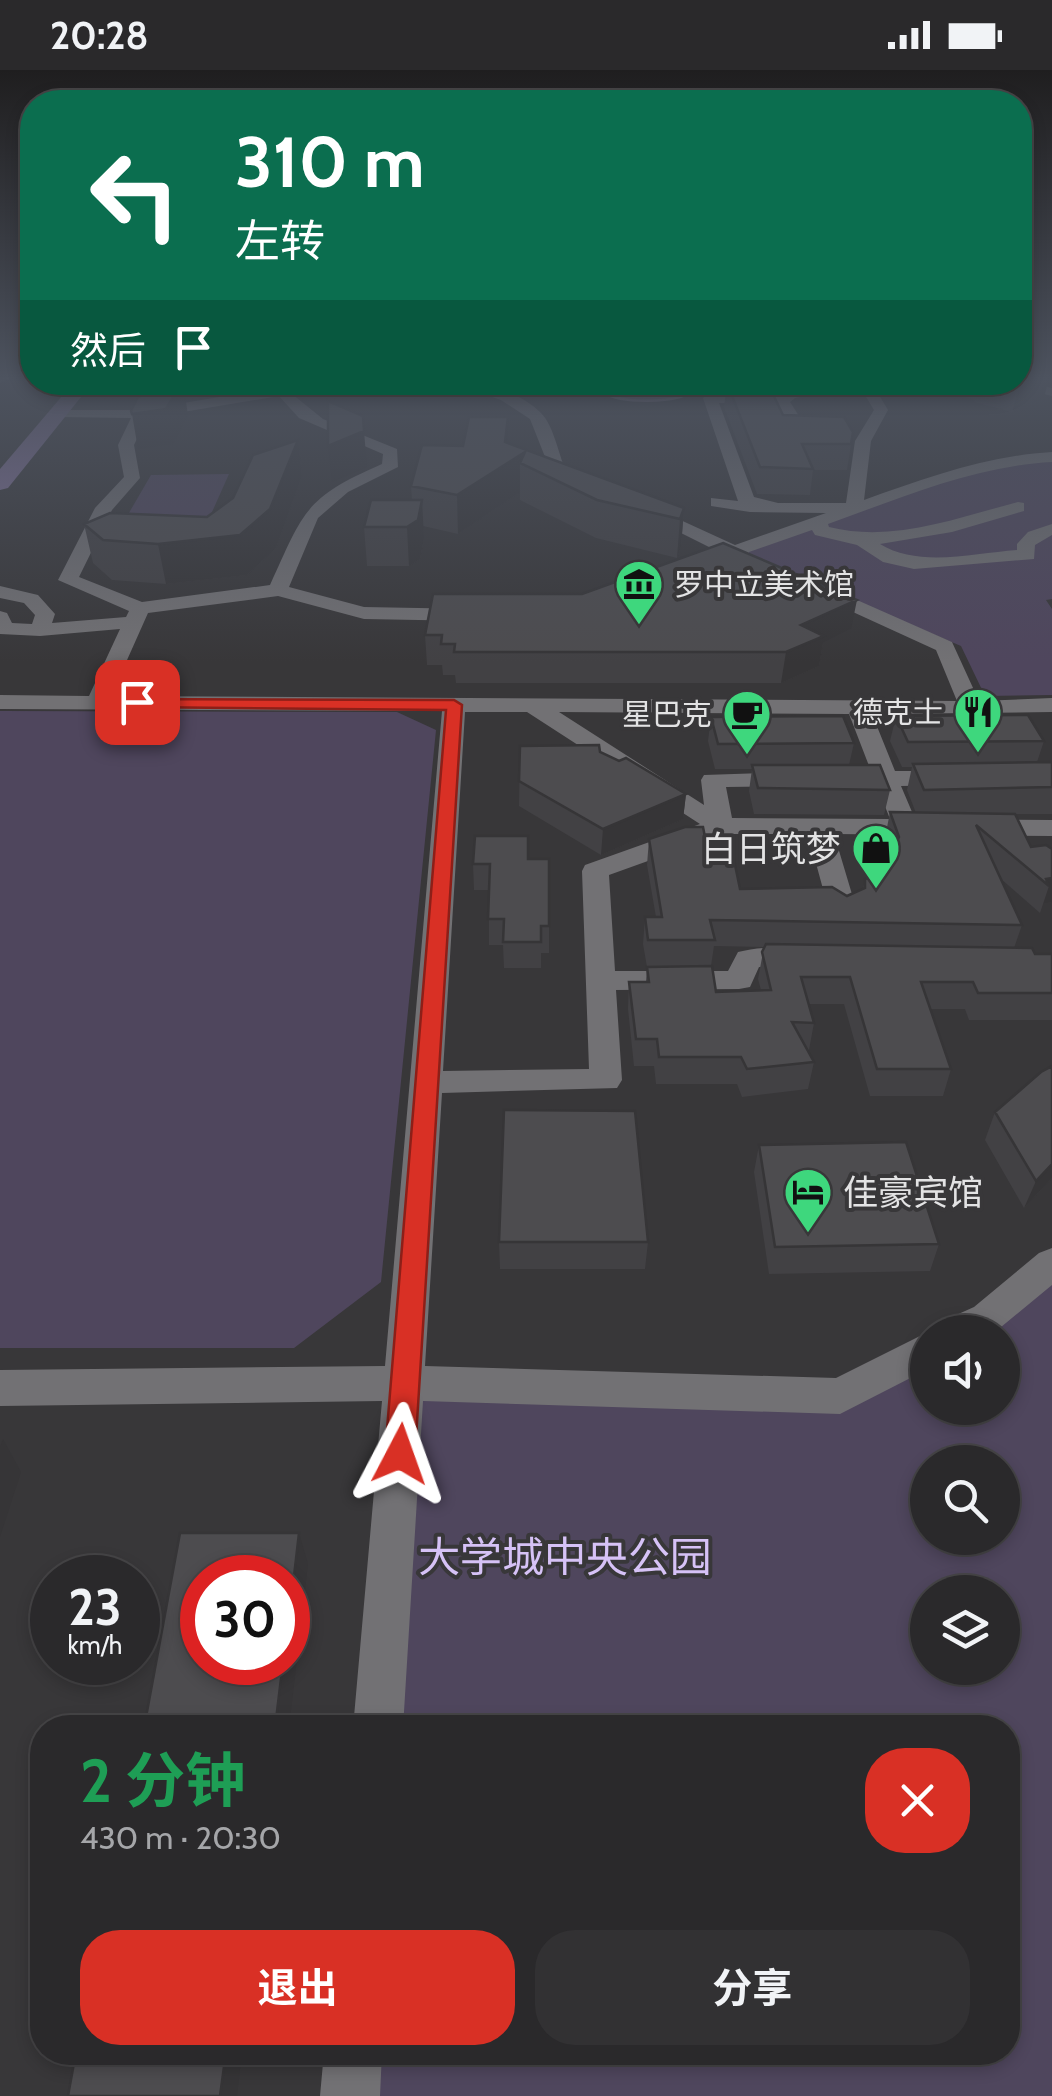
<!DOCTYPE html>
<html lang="zh">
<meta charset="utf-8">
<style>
body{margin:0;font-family:Cabin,"Noto Sans SC",sans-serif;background:#323133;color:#f1f3f6;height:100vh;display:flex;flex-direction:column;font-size:38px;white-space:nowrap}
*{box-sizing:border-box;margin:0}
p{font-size:32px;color:#a5a6a9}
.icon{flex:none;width:55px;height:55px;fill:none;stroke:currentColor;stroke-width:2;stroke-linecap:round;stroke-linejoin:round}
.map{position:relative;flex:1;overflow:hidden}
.panel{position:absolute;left:30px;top:1645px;width:990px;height:350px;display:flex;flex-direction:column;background:#2a292b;border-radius:40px;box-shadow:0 5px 15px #0003,0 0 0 2px #464547}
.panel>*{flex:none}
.top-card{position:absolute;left:20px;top:20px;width:1012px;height:305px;border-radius:40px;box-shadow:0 5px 15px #0003,0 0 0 2px #464547;background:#0b6e4f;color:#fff;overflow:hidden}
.controls{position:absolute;left:910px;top:1245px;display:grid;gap:20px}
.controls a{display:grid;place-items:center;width:110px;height:110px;border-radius:50%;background:#2a292b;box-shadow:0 5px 15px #0003,0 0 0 2px #464547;font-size:50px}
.speed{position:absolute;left:30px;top:1485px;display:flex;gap:20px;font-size:50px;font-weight:700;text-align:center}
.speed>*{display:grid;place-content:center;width:130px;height:130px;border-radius:50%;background:#2a292b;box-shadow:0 5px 15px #0003,0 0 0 2px #464547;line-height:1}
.speed small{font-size:25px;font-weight:400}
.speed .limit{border:15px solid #d22;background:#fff;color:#111}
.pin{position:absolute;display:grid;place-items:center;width:85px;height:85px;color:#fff;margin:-42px;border-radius:20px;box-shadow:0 5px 15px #0006}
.me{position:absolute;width:110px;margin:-55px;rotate:4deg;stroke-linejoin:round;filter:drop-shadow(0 0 8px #0008)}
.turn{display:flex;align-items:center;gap:35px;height:210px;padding:0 50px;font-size:45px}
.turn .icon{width:130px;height:130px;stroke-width:2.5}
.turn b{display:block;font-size:70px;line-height:85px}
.then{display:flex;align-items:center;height:95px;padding:0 50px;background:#0003;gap:20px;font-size:38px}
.round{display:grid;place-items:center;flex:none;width:105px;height:105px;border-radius:40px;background:#323133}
.head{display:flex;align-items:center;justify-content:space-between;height:170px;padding:0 50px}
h1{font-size:60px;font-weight:700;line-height:75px;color:#1e9e55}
.primary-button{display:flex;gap:20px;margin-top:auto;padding:20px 50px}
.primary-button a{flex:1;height:115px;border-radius:40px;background:#d93025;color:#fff;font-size:40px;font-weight:700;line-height:115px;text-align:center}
.primary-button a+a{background:#323133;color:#f1f3f6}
.status{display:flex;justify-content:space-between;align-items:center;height:70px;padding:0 50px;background:#2a292b;direction:ltr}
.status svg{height:28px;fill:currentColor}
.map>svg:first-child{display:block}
.green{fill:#4f465d;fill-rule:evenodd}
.water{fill:#77678f;stroke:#978ca8;stroke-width:2.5}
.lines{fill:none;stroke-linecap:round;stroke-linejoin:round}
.minor{fill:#727174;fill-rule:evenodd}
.major{fill:#85739d;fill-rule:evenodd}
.wall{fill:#424144;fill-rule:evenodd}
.shaded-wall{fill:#363537}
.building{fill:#4d4c4f;stroke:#363537;stroke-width:2.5}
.route{fill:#d93025;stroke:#8d1f18;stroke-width:2.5}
.labels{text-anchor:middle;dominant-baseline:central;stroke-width:8;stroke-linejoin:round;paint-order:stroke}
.far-poi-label{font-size:30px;fill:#e3e3e4;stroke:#383739;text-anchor:end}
.poi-label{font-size:35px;fill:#e3e3e4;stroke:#383739;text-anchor:end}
.near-park-label{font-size:42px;fill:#d6c2f6;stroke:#383739}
</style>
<div class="status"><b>20:28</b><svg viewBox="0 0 49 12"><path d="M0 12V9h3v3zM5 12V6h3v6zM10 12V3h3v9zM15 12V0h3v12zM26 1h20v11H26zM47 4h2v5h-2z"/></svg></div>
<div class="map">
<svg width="1052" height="2026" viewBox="0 0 1052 2026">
<rect width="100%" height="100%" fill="#383739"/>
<path class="green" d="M 1052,389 L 1052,529 L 1046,530 L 1052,539 L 1052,625 L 985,626 L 961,576 L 743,483 L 966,400 Z
M 229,404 L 204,460 L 119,460 L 151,405 Z
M 0,641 L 397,642 L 436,660 L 381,1212 L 294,1278 L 0,1278 Z
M 1052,1193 L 1052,2026 L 360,2026 L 363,1983 L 1008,1982 L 1008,1658 L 384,1657 L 406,1313 L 840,1326 L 927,1279 L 928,1338 L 1002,1338 L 1002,1262 L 959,1262 L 988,1248 ZM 928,1392 L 1002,1392 L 1002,1468 L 928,1468 ZM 928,1522 L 1002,1522 L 1002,1598 L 928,1598 Z"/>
<path class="water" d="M 617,313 L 617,312 L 710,313 C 700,317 690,324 680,327 C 661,332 616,334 601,320 Z"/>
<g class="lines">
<path class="minor" d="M 0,308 L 10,308 L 0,313 Z
M 1020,311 L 1052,318 L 1052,326 L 996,312 Z
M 310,312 L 346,312 L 292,324 L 323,349 L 397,379 L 398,397 L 348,422 L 318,448 L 289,517 L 364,537 L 473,539 L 483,545 L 473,551 L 364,549 L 278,526 L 148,543 L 111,626 L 957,631 L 936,580 L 807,521 L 807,513 L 814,511 L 952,572 L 979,631 L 1052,628 L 1052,642 L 872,644 L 895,701 L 953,701 L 965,708 L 953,715 L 901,716 L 915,749 L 1052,750 L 1052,766 L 834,764 L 857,841 L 843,849 L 829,841 L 808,764 L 723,764 L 609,805 L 615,901 L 728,901 L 738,882 C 760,876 791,876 813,882 L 818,888 L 813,894 L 759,897 L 750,917 L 739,919 L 616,920 L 622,1010 L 617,1018 L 442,1023 L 425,1296 L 836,1308 L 928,1262 L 928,1299 L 840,1344 L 423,1331 L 403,1658 L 353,1658 L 382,1331 L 0,1336 L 0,1300 L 385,1296 L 442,641 L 0,639 L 0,625 L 89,626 L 120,559 L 40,566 L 0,564 L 0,541 L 7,543 L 12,553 L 32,554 L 35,545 L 24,533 L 0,528 L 0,516 L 38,525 L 55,544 L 52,553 L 126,547 L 129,541 L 58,510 L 95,438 L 124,407 L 118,375 L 131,348 L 59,347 L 54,346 L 54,340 L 141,340 ZM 279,326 L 299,348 L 383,384 L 382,394 C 304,428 304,441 270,515 L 142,532 L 79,507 L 112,440 L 140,408 L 134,375 L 147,348 ZM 465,642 L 527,642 L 700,754 L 585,795 L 582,801 L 589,999 L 443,1001 ZM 559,642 L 849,644 L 871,701 L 842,702 L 830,709 L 842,716 L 877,716 L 890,749 L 732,748 L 726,717 L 793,716 L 805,709 L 793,702 L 704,705 L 701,710 L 704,735 Z
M 449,312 C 480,312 518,320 541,343 C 553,355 558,381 564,396 L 594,410 L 594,418 L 582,418 L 551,402 L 530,349 L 501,330 Z
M 832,312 L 871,312 L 888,340 L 871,371 L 864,430 C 926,408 985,386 1052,382 L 1052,392 C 973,396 901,428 828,454 L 829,457 C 893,473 956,448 1018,432 L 1024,433 L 1024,441 L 952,462 L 880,474 C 919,498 974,483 1017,480 L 1017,474 L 1028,462 L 1052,454 L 1052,465 L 1035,475 L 1034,489 L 914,499 L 883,492 L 857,475 L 815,465 L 812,460 L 749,482 L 749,489 L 733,488 L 700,499 L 693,497 L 693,489 L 717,481 L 637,441 L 652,437 L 735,475 L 826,443 L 750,442 L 711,436 L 711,428 L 738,431 L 703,328 L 710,324 L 779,326 ZM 859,315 L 874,340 L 855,371 L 846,433 L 778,433 L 754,427 L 719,333 L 776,334 L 780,343 L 792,350 L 799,346 L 790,332 L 795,328 Z
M 1052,1178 L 1052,1215 L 995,1262 L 940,1262 L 945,1250 L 974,1237 L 1039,1183 Z
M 324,1982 L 382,1982 L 380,2026 L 320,2026 Z"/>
<path class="major" d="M 74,312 L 93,312 L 8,418 L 0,420 L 0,399 Z"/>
</g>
<path class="wall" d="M 917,312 L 1020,312 L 1044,328 L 1012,342 L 974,332 L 975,330 Z
M 727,313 L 783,345 L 853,362 L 847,400 L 813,400 L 810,425 L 757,424 L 724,337 Z
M 508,347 L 508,373 L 684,438 L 681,477 L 677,488 L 596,468 L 520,430 L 520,422 L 458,464 L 423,456 L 424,468 L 420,489 L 409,496 L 367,496 L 364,457 L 412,430 L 411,416 L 463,376 Z
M 298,370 L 302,406 L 276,478 L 247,505 L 166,514 L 112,510 L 93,493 L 84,454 L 207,447 L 233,428 Z
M 851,559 L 823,573 L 819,596 L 781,613 L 456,613 L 455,605 L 443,605 L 442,595 L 427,595 L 425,565 Z
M 896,646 L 1044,671 L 1037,692 L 1052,692 L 1052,744 L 1006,744 L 1031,777 L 1052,779 L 1052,832 L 1043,834 L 1040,843 L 1000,808 L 1022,855 L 1014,878 L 1035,884 L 1052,884 L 1052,950 L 969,950 L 965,939 L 930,939 L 951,999 L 943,1026 L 870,1026 L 844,934 L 809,934 L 814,953 L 809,980 L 807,980 L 814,992 L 808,1019 L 742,1027 L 737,1014 L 656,1014 L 654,996 L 634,996 L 628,939 L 629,912 L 646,912 L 647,897 L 643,874 L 645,847 L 656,847 L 647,795 L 649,769 L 707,777 L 722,785 L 740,819 L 847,826 L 863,819 L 865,809 L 884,801 L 891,786 L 885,768 L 890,742 L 916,743 L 907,720 L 912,697 L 902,697 L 890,671 ZM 714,876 L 764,877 L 758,909 L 761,920 L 716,922 L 711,896 Z
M 711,647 L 854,673 L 849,695 L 890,720 L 884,745 L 754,744 L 749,721 L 752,699 L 715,699 L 708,671 Z
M 520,676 L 600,682 L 686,724 L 683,749 L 601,785 L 519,736 Z
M 528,789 L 549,856 L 549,883 L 541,883 L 541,898 L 504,898 L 503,875 L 489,875 L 489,820 L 474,820 L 473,794 Z
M 1052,996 L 1052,1108 L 1024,1138 L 985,1070 L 995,1042 Z
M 759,1075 L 939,1174 L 930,1201 L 769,1204 L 754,1102 Z
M 499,1172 L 648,1172 L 645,1199 L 500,1199 Z"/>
<path class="shaded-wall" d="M 1022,308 L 1049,308 L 1044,328 L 1012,342 Z
M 183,312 L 188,345 L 173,374 L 138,379 L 132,344 Z
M 508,347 L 508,382 L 525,382 L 520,393 L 520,422 L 458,464 L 457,425 Z
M 364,361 L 367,397 L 332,412 L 328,376 Z
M 298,370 L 302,406 L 276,478 L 247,505 L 166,514 L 158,474 L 240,465 Z
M 422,430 L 424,468 L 420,489 L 409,496 L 407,457 Z
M 684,438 L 681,477 L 677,488 L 680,449 Z
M 857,530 L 851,559 L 823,573 L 819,596 L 781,613 L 786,582 L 801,555 Z
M 686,724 L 683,749 L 601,785 L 603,759 Z
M 1052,808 L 1052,832 L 1043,834 L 1049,816 L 1046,809 Z
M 1052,1094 L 1052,1108 L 1024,1138 L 1036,1111 Z
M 3,1369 L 21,1402 L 0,1467 L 0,1377 Z
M 299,1463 L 308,1494 L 289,1658 L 275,1658 L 283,1592 L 288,1592 L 288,1558 Z
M 226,1982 L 242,1982 L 237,2026 L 220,2026 Z"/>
<path class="building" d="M 180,312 L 182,312 L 166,339 L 132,344 L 131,341 L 138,327 Z
M 727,313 L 768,314 L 783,345 L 844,347 L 853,362 L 851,374 L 802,374 L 813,399 L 760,397 Z
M 328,331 L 363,346 L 364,361 L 328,376 Z
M 469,347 L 508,347 L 505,372 L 684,438 L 680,449 L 597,430 L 520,393 L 525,382 L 457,425 L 411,416 L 422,375 L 463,376 Z
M 298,370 L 270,439 L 240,465 L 158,474 L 103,470 L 84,454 L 110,443 L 207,447 L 233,428 L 253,385 Z
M 371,430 L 422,430 L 418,450 L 407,457 L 364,457 Z
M 723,473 L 857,530 L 801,555 L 824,566 L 786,582 L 454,582 L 455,574 L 441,574 L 442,565 L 425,565 L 433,524 L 582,524 Z
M 1028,645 L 1044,671 L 908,672 L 896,646 Z
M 843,646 L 854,673 L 718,674 L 711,647 Z
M 599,675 L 600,682 L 619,691 L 626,688 L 686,724 L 603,759 L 519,711 L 520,676 Z
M 1052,692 L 1052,717 L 924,720 L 913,694 Z
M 752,695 L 880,695 L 890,720 L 758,718 Z
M 890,742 L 1015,744 L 1031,777 L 1046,775 L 1052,779 L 1052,808 L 1046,809 L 1049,816 L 976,755 L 1022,855 L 710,850 L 715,870 L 648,870 L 645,847 L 662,847 L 649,769 L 685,757 L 703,757 L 707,777 L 719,777 L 722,785 L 733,785 L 740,819 L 832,817 L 847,826 L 865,818 L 865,809 L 884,801 L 899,767 Z
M 475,766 L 528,766 L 528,789 L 549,789 L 549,856 L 541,856 L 541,872 L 503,872 L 504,849 L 488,849 L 490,794 L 473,794 Z
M 766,874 L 1032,878 L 1035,884 L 1052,884 L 1052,923 L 978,923 L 973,912 L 921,912 L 951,999 L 877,999 L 850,907 L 801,907 L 814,953 L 792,952 L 814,992 L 747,999 L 741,987 L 659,987 L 657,969 L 636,969 L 629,912 L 649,912 L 647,897 L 712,896 L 716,922 L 771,920 L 762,882 Z
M 1052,996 L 1052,1094 L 1036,1111 L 995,1042 L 1041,1002 Z
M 504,1040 L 635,1041 L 648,1172 L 499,1172 Z
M 906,1072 L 939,1174 L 775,1177 L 759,1075 Z
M 180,1463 L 299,1463 L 288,1558 L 288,1508 L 202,1508 L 202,1592 L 283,1592 L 275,1658 L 144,1658 Z
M 76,1982 L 226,1982 L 220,2026 L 68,2026 Z"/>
<linearGradient id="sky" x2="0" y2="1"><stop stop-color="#1f1e1f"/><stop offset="0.52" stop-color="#4d535f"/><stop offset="1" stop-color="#4d535f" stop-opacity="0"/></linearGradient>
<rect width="1052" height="592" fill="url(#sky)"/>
<path class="route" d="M 131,629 L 454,630 L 462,635 L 415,1384 L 410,1394 L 400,1398 L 390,1394 L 385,1384 L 446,640 L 137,637 L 129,632 Z"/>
<defs>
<g id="museum-pin" transform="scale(2.5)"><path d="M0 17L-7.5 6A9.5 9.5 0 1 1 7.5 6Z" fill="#3ed77d" stroke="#383739"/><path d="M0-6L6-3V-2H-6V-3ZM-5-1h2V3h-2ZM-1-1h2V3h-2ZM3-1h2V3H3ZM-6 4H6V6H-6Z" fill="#111"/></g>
<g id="restaurant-pin" transform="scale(2.5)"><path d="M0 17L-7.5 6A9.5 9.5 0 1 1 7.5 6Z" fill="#3ed77d" stroke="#383739"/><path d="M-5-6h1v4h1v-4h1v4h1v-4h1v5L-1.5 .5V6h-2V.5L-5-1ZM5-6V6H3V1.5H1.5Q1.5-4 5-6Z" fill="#111"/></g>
<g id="cafe-pin" transform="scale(2.5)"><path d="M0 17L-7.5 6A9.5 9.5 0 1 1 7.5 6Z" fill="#3ed77d" stroke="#383739"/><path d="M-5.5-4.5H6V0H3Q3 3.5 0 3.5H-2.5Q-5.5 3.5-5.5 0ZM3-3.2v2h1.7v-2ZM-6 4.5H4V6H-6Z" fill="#111"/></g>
<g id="shop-pin" transform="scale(2.5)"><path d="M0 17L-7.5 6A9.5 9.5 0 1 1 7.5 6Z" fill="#3ed77d" stroke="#383739"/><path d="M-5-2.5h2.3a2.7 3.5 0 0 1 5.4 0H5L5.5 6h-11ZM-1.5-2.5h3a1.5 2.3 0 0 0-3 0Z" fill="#111"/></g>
<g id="hotel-pin" transform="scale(2.5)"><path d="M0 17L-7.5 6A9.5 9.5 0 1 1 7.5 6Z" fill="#3ed77d" stroke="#383739"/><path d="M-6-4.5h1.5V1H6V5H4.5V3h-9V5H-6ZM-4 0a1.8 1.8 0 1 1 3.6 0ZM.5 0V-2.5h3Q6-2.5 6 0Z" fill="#111"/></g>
</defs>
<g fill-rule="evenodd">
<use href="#museum-pin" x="639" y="514"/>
<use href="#restaurant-pin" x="978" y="642"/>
<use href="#cafe-pin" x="747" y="644"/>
<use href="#shop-pin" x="876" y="778"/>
<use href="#hotel-pin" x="808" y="1122"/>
</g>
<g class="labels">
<g class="far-poi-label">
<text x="674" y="514" text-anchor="start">罗中立美术馆</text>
<text x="943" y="642">德克士</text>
<text x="712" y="644">星巴克</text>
</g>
<g class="poi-label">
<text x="841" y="778">白日筑梦</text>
<text x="843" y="1122" text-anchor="start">佳豪宾馆</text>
</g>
<g class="near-park-label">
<text x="565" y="1487">大学城中央公园</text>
</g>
</g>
</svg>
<div class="controls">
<a><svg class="icon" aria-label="sound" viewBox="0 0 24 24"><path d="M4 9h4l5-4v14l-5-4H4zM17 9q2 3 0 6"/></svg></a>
<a><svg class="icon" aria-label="search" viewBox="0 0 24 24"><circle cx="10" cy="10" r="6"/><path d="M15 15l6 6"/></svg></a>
<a><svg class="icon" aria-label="layers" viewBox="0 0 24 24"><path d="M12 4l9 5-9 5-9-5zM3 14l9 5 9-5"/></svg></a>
</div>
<div class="speed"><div>23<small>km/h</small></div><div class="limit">30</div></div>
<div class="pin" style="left:137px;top:632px;background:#d93025"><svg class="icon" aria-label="arrive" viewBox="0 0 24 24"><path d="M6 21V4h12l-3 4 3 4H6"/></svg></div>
<svg class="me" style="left:400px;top:1384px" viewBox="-20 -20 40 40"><path d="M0-17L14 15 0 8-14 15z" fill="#d93025" stroke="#fff" stroke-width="4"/></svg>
<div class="top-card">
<div class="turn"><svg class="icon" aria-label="left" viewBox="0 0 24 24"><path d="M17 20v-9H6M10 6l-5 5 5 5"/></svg><div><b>310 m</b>左转</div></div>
<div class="then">然后<svg class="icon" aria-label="arrive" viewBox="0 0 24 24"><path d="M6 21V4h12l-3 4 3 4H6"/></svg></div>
</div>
<section class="panel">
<div class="head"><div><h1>2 分钟</h1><p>430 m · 20:30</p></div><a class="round" style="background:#d93025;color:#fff"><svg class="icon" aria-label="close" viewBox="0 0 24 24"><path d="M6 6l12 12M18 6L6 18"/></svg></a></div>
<div class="primary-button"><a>退出</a><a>分享</a></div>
</section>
</div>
